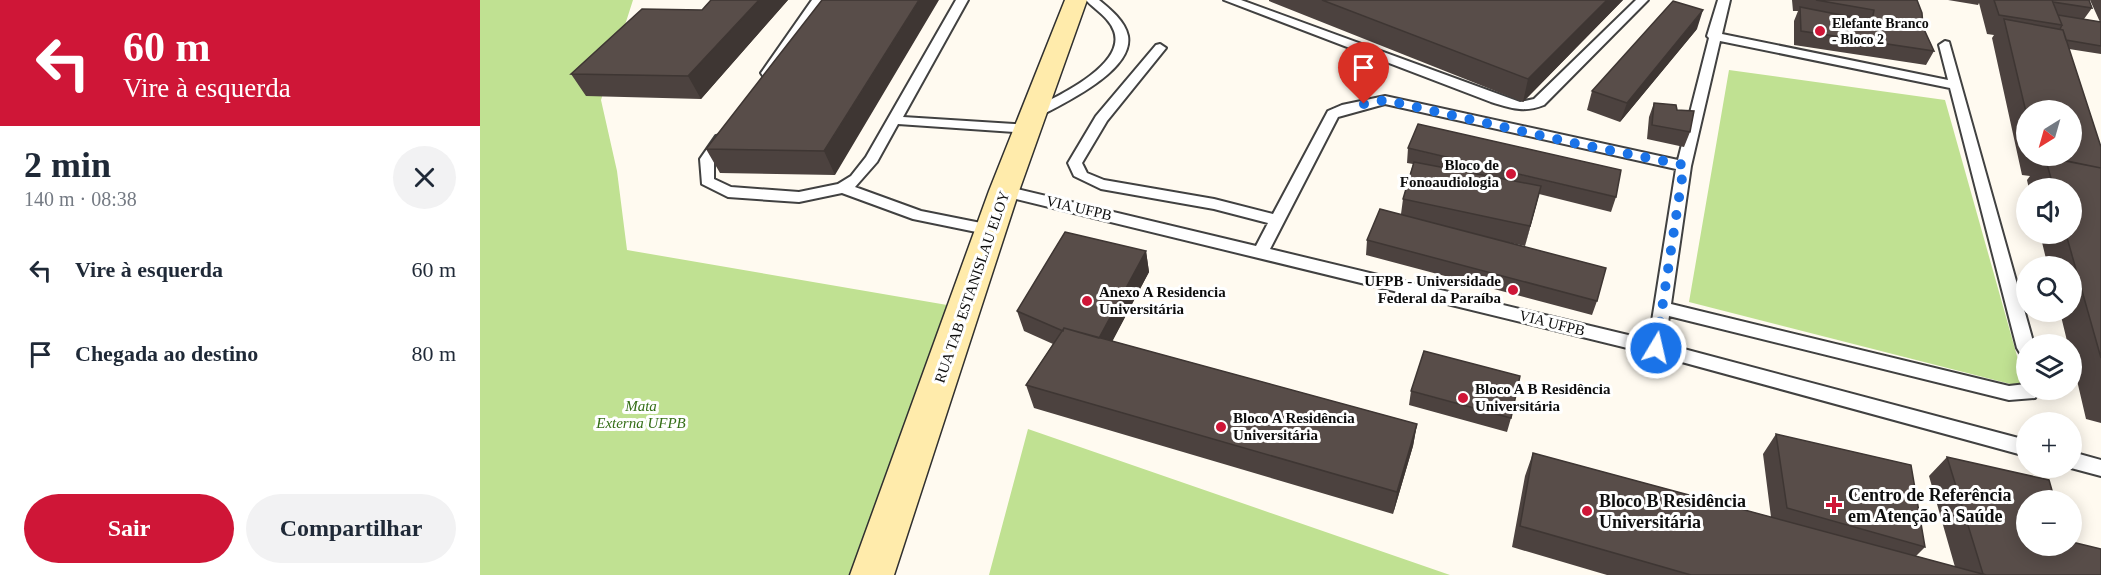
<!DOCTYPE html>
<html lang="pt">
<meta charset="utf-8">
<style>
body{margin:0;font-family:Georgia,serif;background:#f2f2f3;color:#1f2937;height:100vh;display:flex;flex-direction:column;font-size:22px;white-space:nowrap}
*{box-sizing:border-box;margin:0}
p{font-size:20px;color:#747a83}
.icon{flex:none;width:33px;height:33px;fill:none;stroke:currentColor;stroke-width:2;stroke-linecap:round;stroke-linejoin:round}
.map{position:relative;flex:1;overflow:hidden}
.drawer{display:flex;flex-direction:column;background:#fff;width:480px}
.drawer>*{flex:none}
.top-card{background:#cf1637;color:#fff;overflow:hidden}
.needle{width:39px;rotate:217deg}
.fabs{position:absolute;left:1536px;top:100px;display:grid;gap:12px}
.fabs a{display:grid;place-items:center;width:66px;height:66px;border-radius:50%;background:#fff;box-shadow:0 3px 15px #0003;font-size:30px}
.pin{position:absolute;display:grid;place-items:center;width:51px;height:51px;color:#fff;margin:-62px -26px;border-radius:50% 50% 50% 0;rotate:-45deg;box-shadow:0 0 6px #0007}
.pin .icon{rotate:45deg}
.me{position:absolute;width:66px;margin:-33px;rotate:9deg;stroke-linejoin:round;filter:drop-shadow(0 0 4px #0008)}
.turn{display:flex;align-items:center;gap:21px;height:126px;padding:0 24px;font-size:27px}
.turn .icon{width:78px;height:78px;stroke-width:2.5}
.turn b{display:block;font-size:42px;line-height:51px}
.round{display:grid;place-items:center;flex:none;width:63px;height:63px;border-radius:32px;background:#f2f2f3}
.overview{display:flex;align-items:center;justify-content:space-between;height:102px;padding:0 24px}
h1{font-size:36px;font-weight:700;line-height:45px}
.button{display:flex;gap:12px;margin-top:auto;padding:12px 24px}
.button a{flex:1;height:69px;border-radius:36px;background:#cf1637;color:#fff;font-size:24px;font-weight:700;line-height:69px;text-align:center}
.button a+a{background:#f2f2f3;color:#1f2937}
ul{padding:0;list-style:none}
li{display:flex;align-items:center;gap:18px;height:84px;padding:0 24px}
li div{flex:1}
li b{display:block;font-size:22px}
li em{font-style:normal}
main{display:flex;flex:1;min-height:0}
.map>svg:first-child{display:block}
.forest{fill:#c0e192}
.lines{fill:none;stroke-linecap:round;stroke-linejoin:round}
.lane-casing{stroke:#414141;stroke-width:4}
.secondary-casing{stroke:#303030;stroke-width:3}
.lane{fill:#fff;fill-rule:evenodd}
.secondary{fill:#ffebab;fill-rule:evenodd}
.wall{fill:#4c423f;fill-rule:evenodd}
.shaded-wall{fill:#3e3633}
.building{fill:#584d49;stroke:#3e3633;stroke-width:1.5}
.route{stroke:#1a73e8;stroke-width:10;stroke-dasharray:0 18}
.poi-dot{fill:#cf1637;stroke:#fff;stroke-width:2}
.labels{text-anchor:middle;dominant-baseline:central;stroke-width:6;stroke-linejoin:round;paint-order:stroke}
.far-poi-label{font-size:14px;font-weight:bold;fill:#0e0e0e;stroke:#fff;text-anchor:start}
.poi-label{font-size:15px;font-weight:bold;fill:#0e0e0e;stroke:#fff;text-anchor:start}
.street-label{font-size:15px;fill:#0e0e0e;stroke:#fff}
.park-label{font-size:15px;font-style:italic;fill:#346e17;stroke:#fff}
.near-poi-label{font-size:18px;font-weight:bold;fill:#0e0e0e;stroke:#fff;text-anchor:start}
</style>
<main>
<section class="drawer">
<div class="top-card">
<div class="turn"><svg class="icon" aria-label="left" viewBox="0 0 24 24"><path d="M17 20v-9H6M10 6l-5 5 5 5"/></svg><div><b>60 m</b>Vire à esquerda</div></div>
</div>
<div class="overview"><div><h1>2 min</h1><p>140 m · 08:38</p></div><a class="round"><svg class="icon" aria-label="close" viewBox="0 0 24 24"><path d="M6 6l12 12M18 6L6 18"/></svg></a></div>
<ul>
<li><svg class="icon" aria-label="left" viewBox="0 0 24 24"><path d="M17 20v-9H6M10 6l-5 5 5 5"/></svg><div><b>Vire à esquerda</b></div><em>60 m</em></li>
<li><svg class="icon" aria-label="arrive" viewBox="0 0 24 24"><path d="M6 21V4h12l-3 4 3 4H6"/></svg><div><b>Chegada ao destino</b></div><em>80 m</em></li>
</ul>
<div class="button"><a>Sair</a><a>Compartilhar</a></div>
</section>
<div class="map">
<svg width="1621" height="575" viewBox="0 0 1621 575">
<rect width="100%" height="100%" fill="#fffaf0"/>
<path class="forest" d="M 0,0 L 153,0 L 121,100 L 137,171 L 147,250 L 473,306 L 377,575 L 0,575 Z
M 1249,70 L 1465,100 L 1546,388 L 1209,302 Z
M 548,429 L 970,575 L 509,575 Z"/>
<g class="lines">
<g class="lane-casing">
<path id="lane" d="M 332,0 L 344,0 L 291,76 L 283,76 L 281,73 Z
M 476,0 L 488,0 L 423,117 L 548,125 L 555,129 L 548,133 L 418,124 L 397,162 L 375,187 L 441,211 L 516,226 L 519,230 L 516,234 L 511,235 L 433,219 L 362,193 L 319,202 L 248,197 L 222,184 L 220,159 L 236,136 L 241,135 L 248,139 L 234,159 L 234,179 L 251,187 L 319,192 L 358,184 L 371,176 L 386,157 Z
M 606,0 L 619,0 C 630,9 645,21 648,36 C 654,71 582,104 558,117 L 548,117 L 548,111 C 572,99 647,66 634,31 C 629,17 615,10 606,0 Z
M 744,0 L 761,0 L 1040,102 L 1054,99 L 1156,0 L 1168,0 L 1064,105 C 1044,113 1031,108 1011,102 Z
M 1238,0 L 1250,0 L 1242,34 L 1468,80 L 1459,45 L 1465,41 L 1469,42 L 1554,345 L 1546,345 L 1546,355 L 1540,353 L 1537,348 L 1470,88 L 1240,41 L 1211,166 L 1191,304 L 1529,386 L 1546,384 L 1546,390 L 1560,390 L 1555,398 L 1529,400 L 1189,316 L 1185,344 L 1546,440 L 1546,456 L 1176,355 L 524,196 L 517,191 L 524,186 L 776,246 L 788,223 L 734,209 L 621,189 L 594,176 L 588,163 L 616,116 L 676,45 L 680,44 L 686,48 L 627,121 L 602,163 L 607,173 L 624,180 L 734,199 L 793,214 L 848,111 L 862,105 L 905,96 L 1198,160 L 1229,38 L 1227,36 ZM 905,104 L 1196,169 L 1169,340 L 790,249 L 858,117 Z
M 1592,452 L 1621,460 L 1621,476 L 1591,468 Z"/>
</g>
<g class="secondary-casing">
<path id="secondary" d="M 585,0 L 607,0 L 539,191 L 414,575 L 370,575 L 509,191 Z"/>
</g>
<use href="#lane" class="lane"/>
<use href="#secondary" class="secondary"/>
</g>
<path class="wall" d="M 231,0 L 308,0 L 221,99 L 106,96 L 91,74 L 222,10 Z
M 342,0 L 355,175 L 240,173 L 226,149 Z
M 789,0 L 1143,0 L 1043,102 L 789,1 Z
M 1312,0 L 1437,0 L 1443,27 L 1454,51 L 1446,65 L 1314,45 L 1314,21 L 1318,11 L 1313,11 Z
M 1468,0 L 1609,0 L 1612,8 L 1604,19 L 1620,22 L 1610,0 L 1621,0 L 1621,54 L 1589,49 L 1621,147 L 1621,423 L 1606,419 L 1592,359 L 1592,345 L 1588,345 L 1580,312 L 1592,312 L 1592,267 L 1568,267 L 1560,234 L 1592,234 L 1592,189 L 1549,189 L 1547,180 L 1550,176 L 1542,175 L 1512,38 L 1514,35 L 1507,34 L 1499,3 L 1498,5 ZM 1546,111 L 1592,156 L 1546,156 Z
M 1217,29 L 1140,122 L 1107,110 L 1112,91 Z
M 1174,103 L 1197,110 L 1210,132 L 1204,147 L 1167,139 L 1169,117 Z
M 928,148 L 1136,197 L 1131,212 L 1059,194 L 1045,246 L 1022,241 L 1117,301 L 1112,315 L 886,255 L 887,240 L 921,214 L 923,199 L 933,164 L 927,163 Z
M 666,251 L 669,272 L 632,341 L 937,424 L 933,446 L 913,514 L 554,408 L 546,385 L 573,344 L 544,331 L 537,311 Z
M 931,391 L 1031,418 L 1027,432 L 929,405 Z
M 1296,434 L 1445,547 L 1436,556 L 1475,567 L 1449,476 L 1467,457 L 1546,546 L 1621,575 L 1127,575 L 1032,547 L 1045,476 L 1053,453 L 1291,517 L 1283,454 Z"/>
<path class="shaded-wall" d="M 279,0 L 308,0 L 221,99 L 208,76 Z
M 439,0 L 459,0 L 355,175 L 344,151 Z
M 1127,0 L 1143,0 L 1043,102 L 1048,79 Z
M 1223,10 L 1217,29 L 1140,122 L 1147,103 Z
M 1061,186 L 1056,206 L 1045,246 L 1050,226 Z
M 666,251 L 669,272 L 622,361 L 617,341 Z
M 937,424 L 933,446 L 913,514 L 917,492 Z"/>
<path class="building" d="M 231,0 L 279,0 L 208,76 L 91,74 L 162,9 L 222,10 Z
M 342,0 L 439,0 L 344,151 L 226,149 Z
M 842,0 L 1127,0 L 1048,79 Z
M 1336,0 L 1437,0 L 1442,13 L 1443,27 L 1454,51 L 1321,31 L 1320,7 L 1392,21 L 1394,10 Z
M 1514,0 L 1572,0 L 1582,25 L 1519,15 Z
M 1572,0 L 1609,0 L 1612,8 L 1573,2 Z
M 1193,1 L 1223,10 L 1147,103 L 1112,91 Z
M 1578,15 L 1621,22 L 1621,46 L 1586,40 L 1583,30 L 1580,29 L 1582,25 Z
M 1524,19 L 1583,30 L 1621,147 L 1621,168 L 1563,156 L 1592,156 L 1592,111 L 1546,111 L 1546,112 Z
M 1174,103 L 1196,105 L 1197,110 L 1214,111 L 1210,132 L 1172,125 Z
M 938,124 L 1141,170 L 1136,197 L 928,148 Z
M 1565,157 L 1621,168 L 1621,358 L 1586,234 L 1592,234 L 1592,189 L 1574,189 Z
M 934,162 L 1061,186 L 1050,226 L 923,199 Z
M 900,209 L 1126,268 L 1117,301 L 887,240 Z
M 585,232 L 666,251 L 619,338 L 584,328 L 583,331 L 537,311 Z
M 584,328 L 937,424 L 917,492 L 546,385 Z
M 944,351 L 1040,376 L 1031,418 L 931,391 Z
M 1296,434 L 1431,465 L 1445,547 L 1307,508 Z
M 1053,453 L 1506,575 L 1211,575 L 1040,526 Z
M 1467,457 L 1569,480 L 1575,501 L 1546,501 L 1546,546 L 1592,546 L 1592,542 L 1621,549 L 1621,575 L 1506,575 L 1503,574 Z"/>
<g class="lines">
<path class="route" d="M 884,104 L 905,100 L 1098,144 L 1204,165 L 1176,348"/>
</g>
<g class="poi-dot">
<circle cx="1340" cy="31" r="6"/>
<circle cx="1031" cy="174" r="6"/>
<circle cx="1033" cy="290" r="6"/>
<circle cx="607" cy="301" r="6"/>
<circle cx="983" cy="398" r="6"/>
<circle cx="741" cy="427" r="6"/>
<path d="M1351 496h6v6h6v6h-6v6h-6v-6h-6v-6h6z"/>
<circle cx="1107" cy="511" r="6"/>
</g>
<g class="labels">
<g class="far-poi-label">
<text x="1352" y="23">Elefante Branco<tspan x="1352" dy="16">- Bloco 2</tspan></text>
</g>
<g class="poi-label">
<text x="1019" y="165" text-anchor="end">Bloco de<tspan x="1019" dy="17">Fonoaudiologia</tspan></text>
<text x="1021" y="281" text-anchor="end">UFPB - Universidade<tspan x="1021" dy="17">Federal da Paraíba</tspan></text>
<text x="619" y="292">Anexo A Residencia<tspan x="619" dy="17">Universitária</tspan></text>
<text x="995" y="389">Bloco A B Residência<tspan x="995" dy="17">Universitária</tspan></text>
<text x="753" y="418">Bloco A Residência<tspan x="753" dy="17">Universitária</tspan></text>
</g>
<g class="street-label">
<text transform="translate(599 208) rotate(13)">VIA UFPB</text>
<text transform="translate(492 287) rotate(-71)">RUA TAB ESTANISLAU ELOY</text>
<text transform="translate(1072 323) rotate(14)">VIA UFPB</text>
</g>
<g class="park-label">
<text x="161" y="406">Mata<tspan x="161" dy="17">Externa UFPB</tspan></text>
</g>
<g class="near-poi-label">
<text x="1368" y="495">Centro de Referência<tspan x="1368" dy="21">em Atenção à Saúde</tspan></text>
<text x="1119" y="501">Bloco B Residência<tspan x="1119" dy="21">Universitária</tspan></text>
</g>
</g>
</svg>
<div class="fabs">
<a><svg class="needle" viewBox="-14 -14 28 28"><path d="M0-13l5 13h-10z" fill="#e53935"/><path d="M0 13l5-13h-10z" fill="#747a83"/></svg></a>
<a><svg class="icon" aria-label="sound" viewBox="0 0 24 24"><path d="M4 9h4l5-4v14l-5-4H4zM17 9q2 3 0 6"/></svg></a>
<a><svg class="icon" aria-label="search" viewBox="0 0 24 24"><circle cx="10" cy="10" r="6"/><path d="M15 15l6 6"/></svg></a>
<a><svg class="icon" aria-label="layers" viewBox="0 0 24 24"><path d="M12 4l9 5-9 5-9-5zM3 14l9 5 9-5"/></svg></a>
<a>+</a>
<a>−</a>
</div>
<div class="pin" style="left:884px;top:104px;background:#d93025"><svg class="icon" aria-label="arrive" viewBox="0 0 24 24"><path d="M6 21V4h12l-3 4 3 4H6"/></svg></div>
<svg class="me" style="left:1176px;top:348px" viewBox="-20 -20 40 40"><circle r="17" fill="#1a73e8" stroke="#fff" stroke-width="3"/><path d="M0-11L8 9 0 5-8 9z" fill="#fff"/></svg>
</div>
</main>
